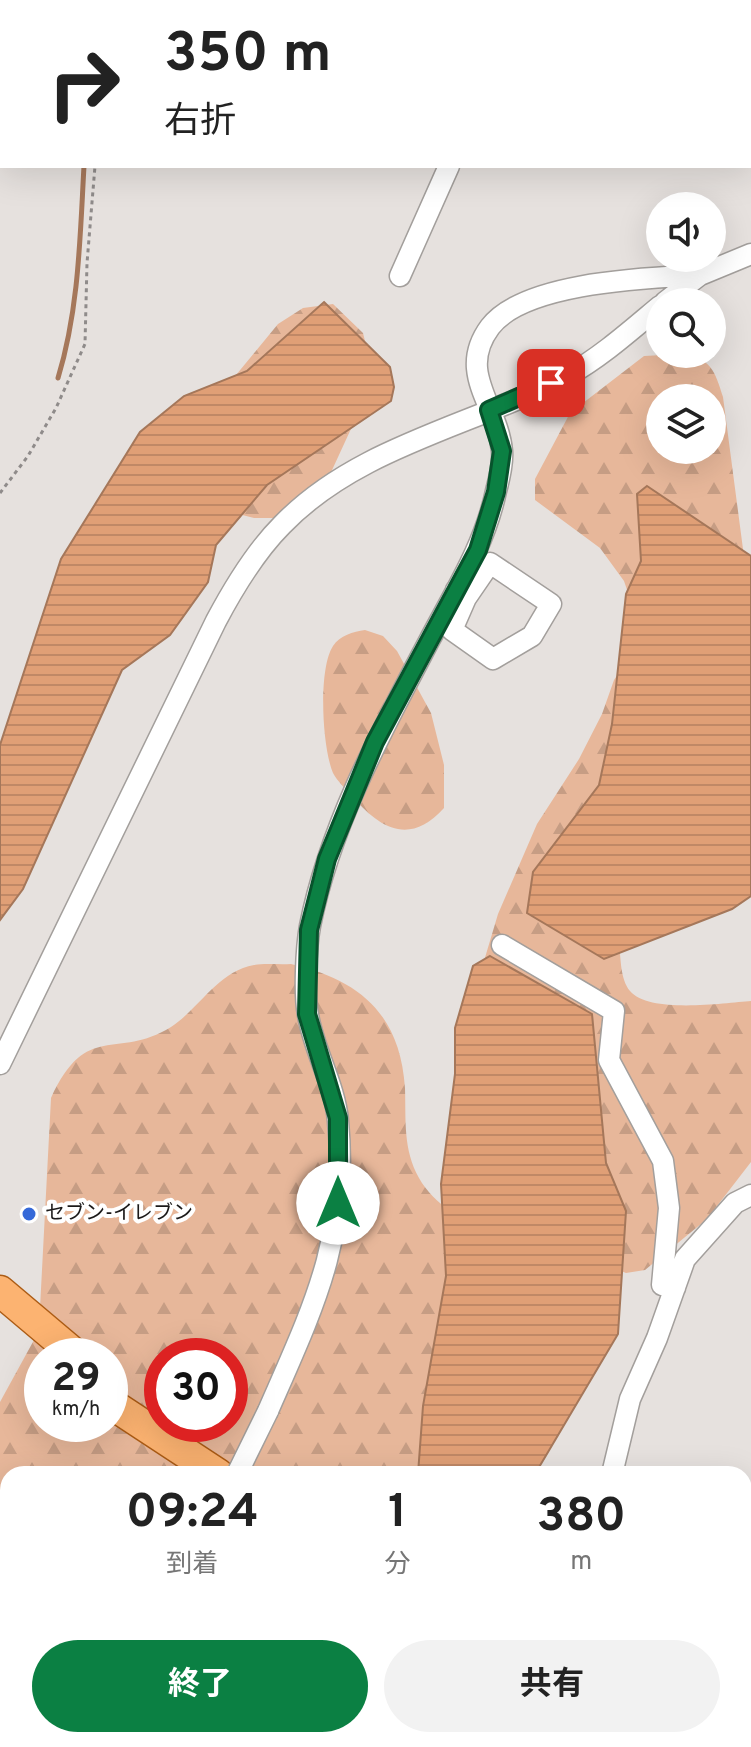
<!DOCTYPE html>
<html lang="ja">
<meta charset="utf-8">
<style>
body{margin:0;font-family:Overpass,"Noto Sans JP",sans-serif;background:#f2f2f2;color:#222;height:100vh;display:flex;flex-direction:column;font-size:30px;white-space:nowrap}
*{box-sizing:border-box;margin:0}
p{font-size:26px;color:#767676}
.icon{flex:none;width:44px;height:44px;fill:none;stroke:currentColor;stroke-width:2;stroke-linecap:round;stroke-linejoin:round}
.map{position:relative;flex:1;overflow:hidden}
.drawer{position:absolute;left:0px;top:1466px;width:752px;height:282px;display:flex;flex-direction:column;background:#fff;border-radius:24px 24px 0 0;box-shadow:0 8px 32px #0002}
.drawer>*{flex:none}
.top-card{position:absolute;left:0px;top:0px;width:752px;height:168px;box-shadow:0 8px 32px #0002;background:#fff;color:#222;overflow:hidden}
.fabs{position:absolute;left:646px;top:192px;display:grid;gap:16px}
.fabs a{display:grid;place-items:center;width:80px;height:80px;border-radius:50%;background:#fff;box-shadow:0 8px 32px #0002;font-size:40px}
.speed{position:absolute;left:24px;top:1338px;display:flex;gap:16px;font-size:40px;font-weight:700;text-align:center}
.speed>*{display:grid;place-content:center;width:104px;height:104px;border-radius:50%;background:#fff;box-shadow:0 8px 32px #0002;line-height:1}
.speed small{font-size:20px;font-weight:400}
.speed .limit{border:12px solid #d22;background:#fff;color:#111}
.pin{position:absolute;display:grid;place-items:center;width:68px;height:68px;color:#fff;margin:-34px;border-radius:16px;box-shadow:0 4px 12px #0006}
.me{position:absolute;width:88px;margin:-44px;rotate:0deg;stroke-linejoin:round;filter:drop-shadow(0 0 6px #0008)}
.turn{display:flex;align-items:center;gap:28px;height:168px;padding:0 32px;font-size:36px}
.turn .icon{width:104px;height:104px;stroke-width:2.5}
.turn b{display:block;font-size:56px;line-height:68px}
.eta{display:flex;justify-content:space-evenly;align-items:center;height:136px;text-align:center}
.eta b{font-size:48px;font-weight:700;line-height:56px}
.primary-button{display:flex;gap:16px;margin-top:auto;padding:16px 32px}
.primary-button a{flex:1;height:92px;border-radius:48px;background:#0b8043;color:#fff;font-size:32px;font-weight:700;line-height:92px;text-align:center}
.primary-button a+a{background:#f2f2f2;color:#222}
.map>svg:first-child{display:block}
.forest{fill:url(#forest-firs);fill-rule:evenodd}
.water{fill:url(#water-rules);stroke:#a5775a;stroke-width:2}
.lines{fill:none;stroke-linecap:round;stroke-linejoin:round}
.stream{stroke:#a5775a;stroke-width:5}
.street-casing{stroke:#a39f9c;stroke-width:23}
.primary-casing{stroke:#ac5c15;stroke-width:33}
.path{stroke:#8f8b8a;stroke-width:3;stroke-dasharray:4 4;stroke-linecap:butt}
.street{stroke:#fff;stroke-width:20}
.primary{stroke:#fcb371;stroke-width:30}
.street-bridge-casing{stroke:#a39f9c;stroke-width:23;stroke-linecap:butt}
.street-bridge{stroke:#fff;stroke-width:20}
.route-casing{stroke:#07532c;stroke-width:20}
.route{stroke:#0b8043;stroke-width:14}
.poi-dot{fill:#3568d8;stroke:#fff;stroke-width:3}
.labels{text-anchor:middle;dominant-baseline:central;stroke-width:8;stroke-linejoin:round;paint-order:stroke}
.poi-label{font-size:20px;fill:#1b1919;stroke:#fff;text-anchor:start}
</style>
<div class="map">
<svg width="751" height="1747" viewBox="0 0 751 1747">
<defs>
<pattern id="forest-firs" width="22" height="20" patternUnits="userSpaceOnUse" patternTransform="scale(2)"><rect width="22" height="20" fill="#e7b79a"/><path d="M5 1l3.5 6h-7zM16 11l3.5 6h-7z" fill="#c69d84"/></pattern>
<pattern id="water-rules" width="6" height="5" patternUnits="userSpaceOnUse" patternTransform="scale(2)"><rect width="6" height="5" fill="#e09f76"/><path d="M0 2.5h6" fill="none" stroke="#c08866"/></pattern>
</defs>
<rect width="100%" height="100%" fill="#e6e1de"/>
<path class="forest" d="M 333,304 L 363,333 L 366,345 L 356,418 L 327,481 L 276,518 L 254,518 L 215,508 L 205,427 L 236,375 L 278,324 L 303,308 Z
M 682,354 C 711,358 715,371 723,397 L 748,587 L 619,943 C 621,958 620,979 630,991 C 649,1014 724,1003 751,1001 L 751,1162 L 707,1219 L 645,1270 L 626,1273 L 599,1262 L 484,961 L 498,914 L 537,824 L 579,759 L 602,714 L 614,680 L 630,656 L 636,616 L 624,581 L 600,548 L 535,500 L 535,479 L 570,413 L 644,356 ZM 660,398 L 712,398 L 712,450 L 660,450 Z
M 365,630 L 383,636 L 397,651 L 431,713 L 444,765 L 444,808 C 411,845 381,830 353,797 C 347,790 337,781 333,773 C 322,747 318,669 333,646 C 340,635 353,632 365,630 Z
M 291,964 C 360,980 400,1014 405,1088 C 406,1121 403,1149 419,1178 C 434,1205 464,1220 489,1238 L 519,1474 L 8,1474 L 8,1740 L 311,1740 L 326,1747 L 0,1747 L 0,1402 L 34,1340 L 40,1308 L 51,1098 C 87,1020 116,1061 171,1027 C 199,1009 218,971 254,965 C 266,963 279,965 291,964 ZM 42,1356 L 110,1356 L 110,1424 L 42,1424 ZM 162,1356 L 230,1356 L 230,1424 L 162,1424 Z"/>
<path class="water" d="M 324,302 L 390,367 L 394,387 L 391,401 L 267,485 L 216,545 L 208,582 L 170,635 L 122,670 L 23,889 L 0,920 L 0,745 L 61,559 L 140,432 L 184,396 L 247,371 Z
M 647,486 L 751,556 L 751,896 L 732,909 L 604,959 L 527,913 L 533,872 L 599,785 L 612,724 L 626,594 L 641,561 L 637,494 Z
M 490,956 L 592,1014 L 606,1163 L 626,1211 L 618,1334 L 535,1474 L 418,1474 L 423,1406 L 446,1276 L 441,1184 L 455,1074 L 455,1028 L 473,966 Z"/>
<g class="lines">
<path class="stream" d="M 124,2 L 125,0
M 58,378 C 79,309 80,237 84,166"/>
<g class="street-casing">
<path id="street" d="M 624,0 L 628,2
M 513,2 L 514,0
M 750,62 L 751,65
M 400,276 L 449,166
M 665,302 L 700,275 L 751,254
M 456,590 L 466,598 L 452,630 L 493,659 L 532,636 L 551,604 L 490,563 L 466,598
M 502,945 L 614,1011 L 609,1060 L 663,1161 L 669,1208 L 662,1285 L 675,1288
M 0,1064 L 216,621 C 234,587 255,552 282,525 C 358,446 473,426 567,376 C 601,357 630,331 660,306
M 268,1411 C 313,1308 349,1237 338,1121 C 335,1085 314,1051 308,1015 C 304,994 306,948 310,926 C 330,825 381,732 429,641 C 454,593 485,545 496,491 C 499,480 503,462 502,451 C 498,405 456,373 490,327 C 524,282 647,278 700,275
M 612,1474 L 630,1399 L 657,1338 L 685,1259 L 735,1203 L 751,1195
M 744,1568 L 751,1563
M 744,1593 L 751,1587
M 163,1747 L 165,1740
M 488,1747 L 492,1740"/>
</g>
<g class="primary-casing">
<path id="primary" d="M 0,1291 L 77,1356
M 110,1403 L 218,1474
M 654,1740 L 665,1747"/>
</g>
<path class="path" d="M 145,2 L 146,0
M 0,493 L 28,456 L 56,408 L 85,344 L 87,263 L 95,166"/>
<use href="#street" class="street"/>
<use href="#primary" class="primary"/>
<g class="street-bridge-casing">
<path id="street-bridge" d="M 237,1474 L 268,1411
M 627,1747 L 630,1740"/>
</g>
<use href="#street-bridge" class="street-bridge"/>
</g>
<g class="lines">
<g class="route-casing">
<path id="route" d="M 338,1203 L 338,1118 L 307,1014 L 309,930 L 327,859 L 375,742 L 478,550 L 496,492 L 502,451 L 489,410 L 551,383"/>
</g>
<use href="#route" class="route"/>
</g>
<circle class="poi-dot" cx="29" cy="1214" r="8"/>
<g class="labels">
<g class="poi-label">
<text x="45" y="1214">セブン-イレブン</text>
</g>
</g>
</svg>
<div class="fabs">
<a><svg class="icon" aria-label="sound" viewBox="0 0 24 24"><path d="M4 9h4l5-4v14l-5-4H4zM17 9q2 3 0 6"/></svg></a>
<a><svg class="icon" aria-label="search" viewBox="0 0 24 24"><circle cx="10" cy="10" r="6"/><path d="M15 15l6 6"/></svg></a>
<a><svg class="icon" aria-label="layers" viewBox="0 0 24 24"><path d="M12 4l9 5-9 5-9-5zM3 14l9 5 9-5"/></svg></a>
</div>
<div class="speed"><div>29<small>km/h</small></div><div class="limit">30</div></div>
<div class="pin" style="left:551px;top:383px;background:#d93025"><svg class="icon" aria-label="arrive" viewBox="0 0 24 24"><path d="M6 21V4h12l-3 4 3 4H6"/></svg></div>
<svg class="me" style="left:338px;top:1203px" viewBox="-20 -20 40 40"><circle r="19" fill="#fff"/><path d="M0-13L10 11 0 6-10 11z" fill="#0b8043"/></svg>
<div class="top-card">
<div class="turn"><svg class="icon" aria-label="right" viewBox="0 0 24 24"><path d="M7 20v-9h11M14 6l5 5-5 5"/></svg><div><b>350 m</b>右折</div></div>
</div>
<section class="drawer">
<div class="eta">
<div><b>09:24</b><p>到着</p></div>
<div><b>1</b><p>分</p></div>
<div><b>380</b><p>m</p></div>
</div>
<div class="primary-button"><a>終了</a><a>共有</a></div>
</section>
</div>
